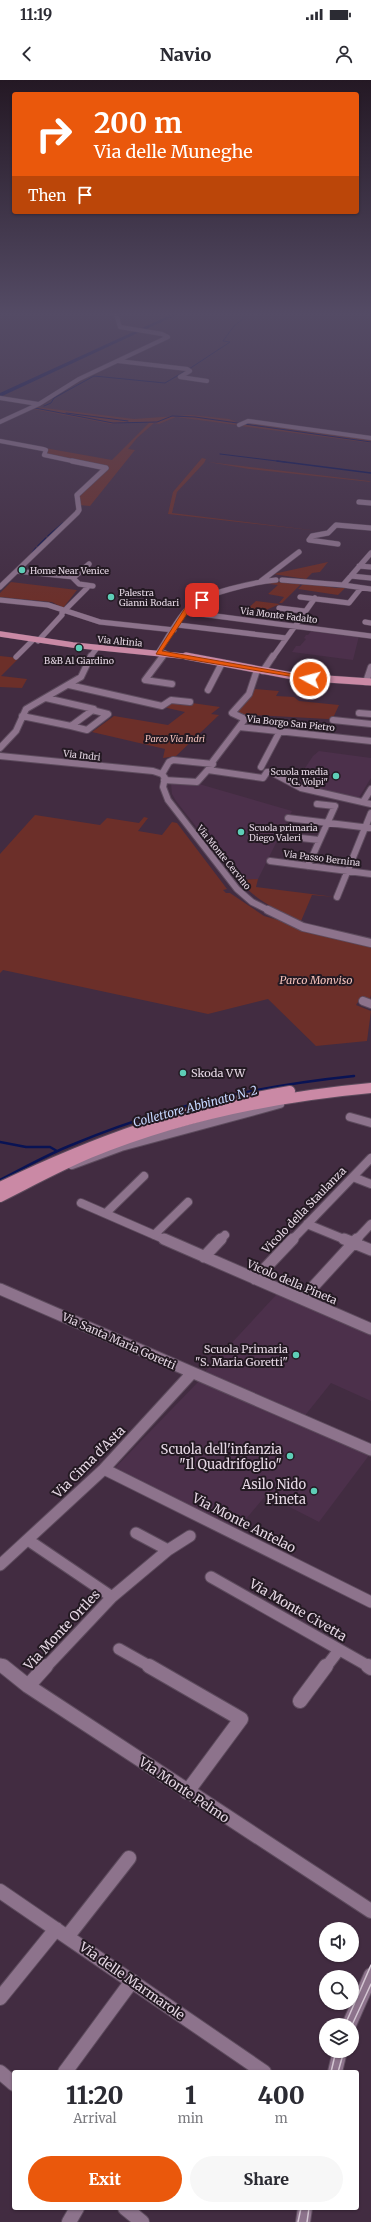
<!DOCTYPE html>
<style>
body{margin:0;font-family:Merriweather,serif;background:#f7f7f7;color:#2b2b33;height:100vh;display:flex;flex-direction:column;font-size:15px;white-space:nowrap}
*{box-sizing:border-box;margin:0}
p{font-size:13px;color:#7c7c81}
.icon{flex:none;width:22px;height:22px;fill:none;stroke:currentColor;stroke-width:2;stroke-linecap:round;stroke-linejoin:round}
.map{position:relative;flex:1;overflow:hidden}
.details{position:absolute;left:12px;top:1990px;width:347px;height:140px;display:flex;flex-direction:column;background:#fff;border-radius:4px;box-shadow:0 1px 3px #0004}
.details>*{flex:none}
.guide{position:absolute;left:12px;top:12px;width:347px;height:122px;border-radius:4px;box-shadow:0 1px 3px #0004;background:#ea580c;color:#fff;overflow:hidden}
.tools{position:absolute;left:319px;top:1842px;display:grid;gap:8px}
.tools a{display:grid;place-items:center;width:40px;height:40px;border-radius:50%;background:#fff;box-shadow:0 1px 3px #0004;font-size:20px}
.pin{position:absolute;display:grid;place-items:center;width:34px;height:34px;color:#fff;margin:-17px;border-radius:8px;box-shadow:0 2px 6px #0006}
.me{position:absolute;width:44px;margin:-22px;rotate:277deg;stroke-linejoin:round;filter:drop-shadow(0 0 3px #0008)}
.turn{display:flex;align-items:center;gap:14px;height:84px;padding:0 16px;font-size:18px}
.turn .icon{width:52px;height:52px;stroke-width:2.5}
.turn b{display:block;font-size:28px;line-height:34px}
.then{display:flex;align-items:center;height:38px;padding:0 16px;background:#0003;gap:8px;font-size:15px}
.eta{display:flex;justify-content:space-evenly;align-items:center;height:68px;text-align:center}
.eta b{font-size:24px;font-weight:800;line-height:28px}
.cta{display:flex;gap:8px;margin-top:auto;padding:8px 16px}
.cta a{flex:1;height:46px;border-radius:24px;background:#ea580c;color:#fff;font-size:16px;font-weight:800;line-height:46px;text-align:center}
.cta a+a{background:#f7f7f7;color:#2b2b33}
.status{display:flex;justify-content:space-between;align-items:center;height:28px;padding:0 20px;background:#fff;direction:ltr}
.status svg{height:11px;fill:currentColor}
header{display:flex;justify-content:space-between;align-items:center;height:52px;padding:0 16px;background:#fff;font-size:18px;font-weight:800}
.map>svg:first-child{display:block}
.built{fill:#4c304b}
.green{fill:#6c2f29}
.water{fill:#091354}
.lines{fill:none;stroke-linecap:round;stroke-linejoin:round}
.stream-far2{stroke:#091354;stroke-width:1}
.stream-far1{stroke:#091354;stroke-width:1.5}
.stream{stroke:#091354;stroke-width:2.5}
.minor-far5-casing{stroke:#5d4b5d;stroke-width:5}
.minor-far4-casing{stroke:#5d4b5d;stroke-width:6}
.minor-far3-casing{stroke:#5d4b5d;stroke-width:8}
.minor-far2-casing{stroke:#5d4b5d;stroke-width:10}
.minor-far1-casing{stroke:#5d4b5d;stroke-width:13}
.minor-casing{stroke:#5d4b5d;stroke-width:16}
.major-far2-casing{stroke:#5d4b5d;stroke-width:6}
.major-far1-casing{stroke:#5d4b5d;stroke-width:8}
.major-casing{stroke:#5d4b5d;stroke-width:12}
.minor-far5{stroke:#8d738c;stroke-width:4}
.minor-far4{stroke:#8d738c;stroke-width:5}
.minor-far3{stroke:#8d738c;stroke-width:6}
.minor-far2{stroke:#8d738c;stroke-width:8}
.minor-far1{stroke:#8d738c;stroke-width:11}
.minor{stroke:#8d738c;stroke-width:14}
.major-far2{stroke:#ca89a5;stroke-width:5.5}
.major-far1{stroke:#ca89a5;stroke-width:7}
.major{stroke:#ca89a5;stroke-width:10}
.tram{stroke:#d3c5d2;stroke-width:1.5}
.route{fill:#ea580c;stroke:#983908}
.poi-dot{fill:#5eceb7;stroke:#231922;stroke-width:1.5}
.labels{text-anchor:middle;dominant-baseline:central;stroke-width:4;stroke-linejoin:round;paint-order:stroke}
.far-poi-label{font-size:9px;fill:#e5d7e4;stroke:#231922;text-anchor:start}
.far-street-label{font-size:9px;fill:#e5d7e4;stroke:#231922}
.far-park-label{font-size:9px;font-style:italic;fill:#f4c2bb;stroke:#231922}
.park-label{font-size:11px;font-style:italic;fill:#f4c2bb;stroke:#231922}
.poi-label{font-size:11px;fill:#e5d7e4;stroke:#231922;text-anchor:start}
.street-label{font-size:11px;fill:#e5d7e4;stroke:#231922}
.water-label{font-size:12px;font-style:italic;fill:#c5d6fe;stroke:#231922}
.near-poi-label{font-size:13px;fill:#e5d7e4;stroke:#231922;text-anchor:end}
.near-street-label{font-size:13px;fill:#e5d7e4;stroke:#231922}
</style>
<div class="status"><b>11:19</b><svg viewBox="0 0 49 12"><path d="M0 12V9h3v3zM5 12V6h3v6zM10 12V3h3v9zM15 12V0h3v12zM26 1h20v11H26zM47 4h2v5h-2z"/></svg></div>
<header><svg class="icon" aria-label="back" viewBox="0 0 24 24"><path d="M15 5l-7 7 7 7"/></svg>Navio<svg class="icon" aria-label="person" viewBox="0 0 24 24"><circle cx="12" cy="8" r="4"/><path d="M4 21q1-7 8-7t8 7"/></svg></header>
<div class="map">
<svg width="371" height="2142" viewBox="0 0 371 2142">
<rect width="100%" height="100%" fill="#422c41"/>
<path class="built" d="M 312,550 L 359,556 L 353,580 L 292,572 L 296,566 L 300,566 L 306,559 L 304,558 L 306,555 L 308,555 Z
M 319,671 L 371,678 L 371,698 L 358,719 L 306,708 L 301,694 L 313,676 Z
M 171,703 L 199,704 L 292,731 L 258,799 L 239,800 L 217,772 L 223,769 L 213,768 L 176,721 L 172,714 Z
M 277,1214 L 371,1255 L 371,1321 L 331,1303 L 303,1338 L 203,1294 Z
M 199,1301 L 370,1374 L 319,1442 L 266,1415 L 236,1451 L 113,1390 Z"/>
<path class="green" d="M 36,327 L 134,339 L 191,335 L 229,339 L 239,343 L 237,345 L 176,337 L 159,344 L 154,343 L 137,358 L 128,369 L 135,370 L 90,426 L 79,425 L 77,418 L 107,388 L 46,375 L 48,370 L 0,360 L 112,380 L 149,343 L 136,342 L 111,344 L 33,329 Z
M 251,342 L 371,358 L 371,363 L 241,346 Z
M 202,378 L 206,379 L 204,383 L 177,412 L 172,433 L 319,451 L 168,434 L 173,412 Z
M 208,382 L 369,401 L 371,402 L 249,389 Z
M 328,482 L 320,492 L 312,493 L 306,499 L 273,494 Z
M 11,502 L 77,510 L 63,528 L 52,522 L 0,517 L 0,513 Z
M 274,502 L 302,503 L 282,523 L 279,523 L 284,517 L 268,514 L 278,505 L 261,503 Z
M 304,503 L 336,508 L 346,507 L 338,515 L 298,509 Z
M 256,521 L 280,524 L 266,530 L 244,532 Z
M 0,576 L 19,578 L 1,596 L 27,599 L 22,608 L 0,607 Z
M 255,609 L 279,611 L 276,616 L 294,617 L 299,621 L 339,625 L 333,638 L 328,639 L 236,634 Z
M 171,620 L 220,627 L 211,634 L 219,635 L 176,676 L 163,678 L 165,669 L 92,652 L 114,636 L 168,645 L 185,632 L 163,627 Z
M 35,735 L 100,745 L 107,738 L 139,743 L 144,737 L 148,738 L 138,751 L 162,755 L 172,742 L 177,743 L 227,809 L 223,810 L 226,813 L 230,813 L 264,836 L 371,867 L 371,915 L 370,919 L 358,922 L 356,925 L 371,931 L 367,961 L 316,966 L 268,919 L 208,934 L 3,890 L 0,893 L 0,774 Z
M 258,799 L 256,807 L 335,817 L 312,815 L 301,841 C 277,830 255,820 239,800 Z"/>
<path class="water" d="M 179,231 L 185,231 L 0,317 L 0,313 Z"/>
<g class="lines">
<path class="stream-far2" d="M 189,289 L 230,262 L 223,261 L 234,246 L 243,239 L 243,234 L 247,231
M 44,326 L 51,323 L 54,318 L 94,296 L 165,303 L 187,290
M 35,328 L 113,343 L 157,342 L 172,336 L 195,337 L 371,362
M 66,333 L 128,341
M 220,374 L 285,382"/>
<path class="stream-far1" d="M 277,381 L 371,393
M 48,456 L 63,443
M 38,466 L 46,458
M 32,473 L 36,468"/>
<path class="stream" d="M 0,1062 L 26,1067 L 50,1067 L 57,1071
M 0,1100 C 24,1088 48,1074 74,1064 C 163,1026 258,1006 354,996"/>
<g class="minor-far5-casing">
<path id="minor-far5" d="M 118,281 L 187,289 L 190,291 L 180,297 L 207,301
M 0,318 L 38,324
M 0,342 L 39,324 L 79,299 L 168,257 L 162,254 L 120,247 L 116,234 L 111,231
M 239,345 L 248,341 L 371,358
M 0,361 L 43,369 L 46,370 L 44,375 L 77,382"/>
</g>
<g class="minor-far4-casing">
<path id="minor-far4" d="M 359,422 L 371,423
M 338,464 L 309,460 L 312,456 L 328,453 L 336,445 L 371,448
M 89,484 L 73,498 L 79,504 L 93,506
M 359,486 L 371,487
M 17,491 L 74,497
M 351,496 L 371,498
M 282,500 L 343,505 L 371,473
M 261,501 L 299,472
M 343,505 L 371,509
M 0,507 L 77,433 L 79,430 L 77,415 L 106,388 L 72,381
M 300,517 L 349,523 L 361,508
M 0,520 L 48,525 L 100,542 L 174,550
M 279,528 L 304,531
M 185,532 L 371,556
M 62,533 L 87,508
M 365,542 L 371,543
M 178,545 L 286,558
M 38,561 L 62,535
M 158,573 C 168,558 176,540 189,527 C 204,513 255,502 276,500
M 16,577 L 33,560
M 90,577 L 97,568
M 162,577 L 165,573
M 273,577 L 315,518"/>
</g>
<g class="minor-far3-casing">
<path id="minor-far3" d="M 163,576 L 145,600 L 172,604
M 257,590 L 249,614 L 232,633 L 245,639 L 239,647 L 371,661
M 263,591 L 273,576
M 366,602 L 371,587
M 69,605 L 162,626 L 171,620 L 190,622
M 208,610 L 222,583
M 359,633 L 371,634
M 22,636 L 71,646 L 94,629 L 46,618
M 333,640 L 371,644
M 71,646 L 87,650 L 108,634 L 92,630
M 0,668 L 16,651 L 26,629 L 81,597 L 91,576
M 0,676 L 153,691 L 162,694
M 213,681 L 239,647
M 261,687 L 280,651
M 208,690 L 263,698 L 267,692 L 271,692 L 301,708 L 371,724
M 162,694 L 165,698 L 163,707 L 168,720 L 237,809 L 252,822 L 270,831
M 162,694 L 169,682 L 173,680 L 213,684 L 197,702 L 164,700
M 363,722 L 371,709
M 288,738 L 370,748
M 301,758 L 319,760
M 270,781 L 371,794
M 308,786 L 335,726 L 317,724
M 337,817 L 371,733"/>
</g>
<g class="minor-far2-casing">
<path id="minor-far2" d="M 268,830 L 303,847 L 371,863
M 363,921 L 371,924
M 350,1037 L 371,1043
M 72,1085 L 121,1067 L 280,1024
M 353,1097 L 371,1104
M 81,1123 L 166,1160
M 106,1133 L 144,1096
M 307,1144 L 346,1160
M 154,1155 L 188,1122
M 220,1160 L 225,1155
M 292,1160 L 371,1078
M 356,1160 L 371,1144"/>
</g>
<g class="minor-far1-casing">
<path id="minor-far1" d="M 164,1159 L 371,1249
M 344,1159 L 371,1170
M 204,1177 L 221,1159
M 255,1199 L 293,1159
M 0,1209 L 371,1370
M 302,1219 L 357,1159
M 104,1389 L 371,1522
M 136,1453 L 168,1470
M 28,1460 L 112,1517 L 46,1587
M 0,1485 L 104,1389 L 192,1293
M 211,1497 L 370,1587
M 112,1517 L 168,1470 L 190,1456
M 119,1569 L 151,1587
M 0,1584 L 4,1587
M 326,1587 L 339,1570"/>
</g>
<g class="minor-casing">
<path id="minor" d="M 3,1586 L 28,1606 L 371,1831
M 149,1586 L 241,1639 L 187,1712
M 368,1586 L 371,1588
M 28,1606 L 46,1586
M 300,1621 L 326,1586
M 0,1811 L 264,1992
M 67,1857 L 129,1778
M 0,1918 L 56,1849
M 349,1945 L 371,1895
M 0,1992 L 14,2004
M 65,1992 L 132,1901
M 335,1992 L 340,1971
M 125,2128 L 142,2142
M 69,2142 L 77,2128
M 303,2142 L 305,2128"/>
</g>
<g class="major-far2-casing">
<path id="major-far2" d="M 0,554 L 73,565 L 192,577"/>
</g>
<g class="major-far1-casing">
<path id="major-far1" d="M 186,576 L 298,597 L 371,602"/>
</g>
<g class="major-casing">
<path id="major" d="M 0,1107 C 95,1061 186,1028 290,1011
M 0,1117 C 30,1102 59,1086 90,1073 C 180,1036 274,1017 371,1008"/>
</g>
<use href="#minor-far5" class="minor-far5"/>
<use href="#minor-far4" class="minor-far4"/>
<use href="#minor-far3" class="minor-far3"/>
<use href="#minor-far2" class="minor-far2"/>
<use href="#minor-far1" class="minor-far1"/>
<use href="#minor" class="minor"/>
<use href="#major-far2" class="major-far2"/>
<use href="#major-far1" class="major-far1"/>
<use href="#major" class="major"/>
<path class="tram" d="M 345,1945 L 371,1885
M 352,1945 L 371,1904
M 331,1992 L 336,1971
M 338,1992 L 344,1971
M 298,2142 L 301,2128
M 307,2142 L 309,2128"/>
</g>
<linearGradient id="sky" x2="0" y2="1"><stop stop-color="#241824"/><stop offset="0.44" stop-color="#544b65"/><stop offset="1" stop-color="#544b65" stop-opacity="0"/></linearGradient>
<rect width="371" height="531" fill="url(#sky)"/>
<path class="route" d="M 200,518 L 205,520 L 189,531 L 162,571 L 310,597 L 313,600 L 156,574 L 185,528 Z"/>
<g class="poi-dot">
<circle cx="22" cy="490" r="4"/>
<circle cx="111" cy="517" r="4"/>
<circle cx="79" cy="568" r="4"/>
<circle cx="336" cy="696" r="4"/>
<circle cx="241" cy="752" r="4"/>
<circle cx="183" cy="993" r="4"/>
<circle cx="296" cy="1275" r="4"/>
<circle cx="290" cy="1376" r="4"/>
<circle cx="314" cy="1411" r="4"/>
</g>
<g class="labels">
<g class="far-poi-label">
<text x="30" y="490">Home Near Venice</text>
<text x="119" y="512">Palestra<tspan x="119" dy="10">Gianni Rodari</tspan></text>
<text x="79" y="580" text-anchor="middle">B&amp;B Al Giardino</text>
<text x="328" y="691" text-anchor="end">Scuola media<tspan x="328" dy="10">"G. Volpi"</tspan></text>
<text x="249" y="747">Scuola primaria<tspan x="249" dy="10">Diego Valeri</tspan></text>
</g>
<g class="far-street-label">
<text transform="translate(279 535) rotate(7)">Via Monte Fadalto</text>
<text transform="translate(120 561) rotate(5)">Via Altinia</text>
<text transform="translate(291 643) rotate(6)">Via Borgo San Pietro</text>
<text transform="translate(82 675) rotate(6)">Via Indri</text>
<text transform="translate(224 777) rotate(51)">Via Monte Cervino</text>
<text transform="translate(322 778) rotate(7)">Via Passo Bernina</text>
</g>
<g class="far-park-label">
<text x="175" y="658">Parco Via Indri</text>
</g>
<g class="park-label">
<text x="316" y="900">Parco Monviso</text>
</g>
<g class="poi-label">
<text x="191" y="993">Skoda VW</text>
<text x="288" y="1269" text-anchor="end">Scuola Primaria<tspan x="288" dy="13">"S. Maria Goretti"</tspan></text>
</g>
<g class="street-label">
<text transform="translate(304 1130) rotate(-46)">Vicolo della Staulanza</text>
<text transform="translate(292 1202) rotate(23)">Vicolo della Pineta</text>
<text transform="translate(119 1261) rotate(24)">Via Santa Maria Goretti</text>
</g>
<g class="water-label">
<text transform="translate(195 1026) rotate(-15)">Collettore Abbinato N. 2</text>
</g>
<g class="near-poi-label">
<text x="282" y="1369">Scuola dell'infanzia<tspan x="282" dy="15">"Il Quadrifoglio"</tspan></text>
<text x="306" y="1404">Asilo Nido<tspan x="306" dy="15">Pineta</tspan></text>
</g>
<g class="near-street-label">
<text transform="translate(89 1382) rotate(-45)">Via Cima d'Asta</text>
<text transform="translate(244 1443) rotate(27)">Via Monte Antelao</text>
<text transform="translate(298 1530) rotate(30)">Via Monte Civetta</text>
<text transform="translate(62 1550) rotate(-47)">Via Monte Ortles</text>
<text transform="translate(184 1710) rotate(34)">Via Monte Pelmo</text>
<text transform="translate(132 1901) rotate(35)">Via delle Marmarole</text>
</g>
</g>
</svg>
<div class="tools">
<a><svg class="icon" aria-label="sound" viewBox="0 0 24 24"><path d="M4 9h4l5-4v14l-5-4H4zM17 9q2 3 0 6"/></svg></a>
<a><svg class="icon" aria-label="search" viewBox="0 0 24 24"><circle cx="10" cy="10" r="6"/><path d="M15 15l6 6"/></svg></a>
<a><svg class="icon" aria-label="layers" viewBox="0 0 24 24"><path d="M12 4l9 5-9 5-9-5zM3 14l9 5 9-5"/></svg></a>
</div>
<div class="pin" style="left:202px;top:520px;background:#d93025"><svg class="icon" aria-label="arrive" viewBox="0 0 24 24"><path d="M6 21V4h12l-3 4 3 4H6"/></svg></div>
<svg class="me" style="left:310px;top:599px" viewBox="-20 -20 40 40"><circle r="17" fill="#ea580c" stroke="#fff" stroke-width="3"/><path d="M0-11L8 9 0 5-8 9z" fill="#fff"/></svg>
<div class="guide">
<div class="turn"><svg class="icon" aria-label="right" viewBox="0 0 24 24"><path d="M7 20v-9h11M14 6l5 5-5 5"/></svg><div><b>200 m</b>Via delle Muneghe</div></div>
<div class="then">Then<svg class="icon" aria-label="arrive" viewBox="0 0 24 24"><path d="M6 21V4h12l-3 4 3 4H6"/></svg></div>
</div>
<section class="details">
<div class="eta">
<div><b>11:20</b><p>Arrival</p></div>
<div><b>1</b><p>min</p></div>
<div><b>400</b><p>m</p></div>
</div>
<div class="cta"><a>Exit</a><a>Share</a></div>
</section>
</div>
